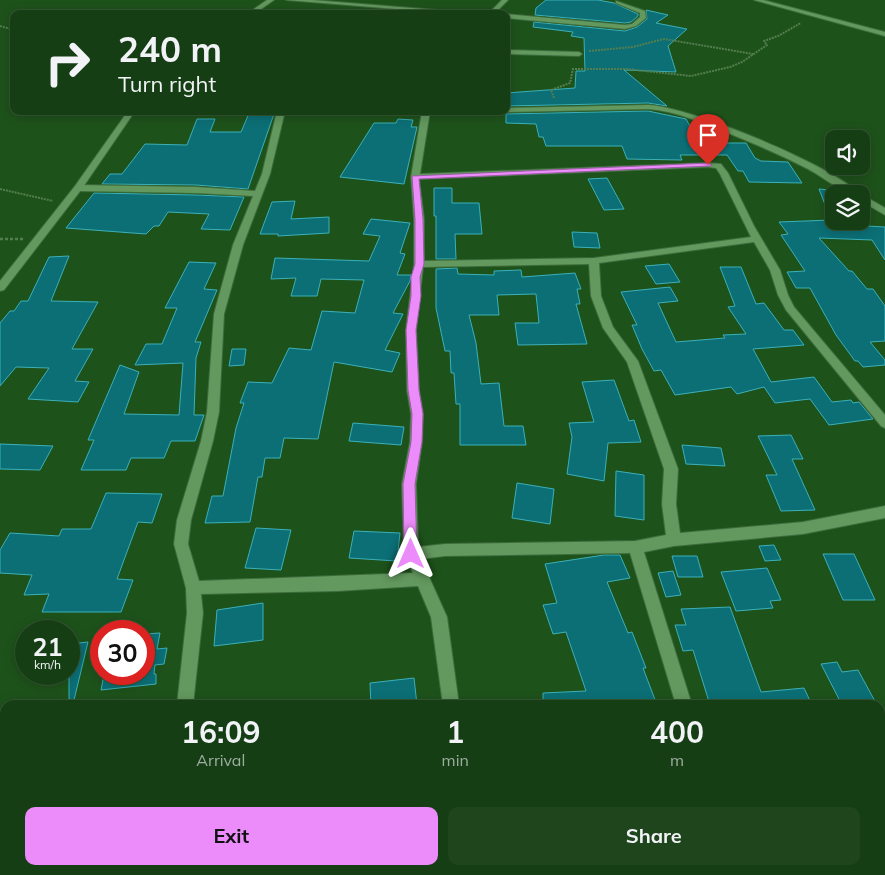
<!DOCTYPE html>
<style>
body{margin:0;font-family:Mulish,sans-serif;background:#1f451d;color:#f1f3f6;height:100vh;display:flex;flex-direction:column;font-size:19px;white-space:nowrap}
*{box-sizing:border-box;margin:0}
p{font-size:16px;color:#9eaea0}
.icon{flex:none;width:28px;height:28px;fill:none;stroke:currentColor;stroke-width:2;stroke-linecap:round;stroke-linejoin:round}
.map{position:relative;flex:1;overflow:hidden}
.side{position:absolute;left:0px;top:700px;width:885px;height:175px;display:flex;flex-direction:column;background:#163e14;border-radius:15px 15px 0 0;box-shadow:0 2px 12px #0003,0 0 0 1px #355734}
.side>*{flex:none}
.banner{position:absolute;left:10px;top:10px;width:500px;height:105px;border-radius:10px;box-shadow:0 2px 12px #0003,0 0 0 1px #355734;background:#163e14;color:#f1f3f6;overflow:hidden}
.buttons{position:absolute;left:825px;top:130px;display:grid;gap:10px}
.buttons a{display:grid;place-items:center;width:45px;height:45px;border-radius:10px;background:#163e14;box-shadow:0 2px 12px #0003,0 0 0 1px #355734;font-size:25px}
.speed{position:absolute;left:15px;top:620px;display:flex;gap:10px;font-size:25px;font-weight:700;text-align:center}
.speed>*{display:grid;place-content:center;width:65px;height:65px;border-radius:50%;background:#163e14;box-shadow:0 2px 12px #0003,0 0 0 1px #355734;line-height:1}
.speed small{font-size:12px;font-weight:400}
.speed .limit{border:8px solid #d22;background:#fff;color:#111}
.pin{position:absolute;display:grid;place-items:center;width:42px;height:42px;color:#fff;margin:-51px -21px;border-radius:50% 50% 50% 0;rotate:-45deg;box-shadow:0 0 5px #0007}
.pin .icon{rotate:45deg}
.me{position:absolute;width:55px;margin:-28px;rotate:0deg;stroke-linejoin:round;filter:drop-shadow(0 0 4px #0008)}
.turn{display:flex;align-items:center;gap:18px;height:105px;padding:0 25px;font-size:22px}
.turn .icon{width:65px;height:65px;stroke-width:2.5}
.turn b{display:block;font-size:35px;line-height:42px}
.eta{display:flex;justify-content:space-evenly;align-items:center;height:85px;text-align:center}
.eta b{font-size:30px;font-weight:700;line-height:35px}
.cta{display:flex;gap:10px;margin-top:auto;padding:10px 25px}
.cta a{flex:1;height:58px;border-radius:10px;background:#ec8cfa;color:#111;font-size:20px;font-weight:700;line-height:58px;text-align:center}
.cta a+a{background:#1f451d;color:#f1f3f6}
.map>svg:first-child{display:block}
.building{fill:#0c6f76;stroke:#3bb0b9}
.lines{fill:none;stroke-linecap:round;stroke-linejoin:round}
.minor-casing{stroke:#3d6c3c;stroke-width:2}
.tertiary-casing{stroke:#3d6c3c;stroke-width:2}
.path-far1{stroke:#537f50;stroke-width:2;stroke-dasharray:2 1;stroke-linecap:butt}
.path{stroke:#537f50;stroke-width:2.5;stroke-dasharray:3 2;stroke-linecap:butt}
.minor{fill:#63985e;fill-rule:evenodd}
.tertiary{fill:#63985e;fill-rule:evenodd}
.route{fill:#ec8cfa;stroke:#995ba2}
</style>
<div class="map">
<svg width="885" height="875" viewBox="0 0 885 875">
<rect width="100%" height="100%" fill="#1e521b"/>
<path class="building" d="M 546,0 L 598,0 L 614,3 L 638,14 L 638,16 L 631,22 L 625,23 L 535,15 L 536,8 Z
M 646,10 L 668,15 L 656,23 L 687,29 L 668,46 L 676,72 L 624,70 L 667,106 L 648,103 L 506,106 L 506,93 L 575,88 L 576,71 L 585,71 L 584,38 L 571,36 L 573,32 L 533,27 L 534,22 L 625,31 L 637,27 L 647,19 Z
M 250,111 L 275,111 L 248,189 L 196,185 L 102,184 L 110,174 L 122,174 L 145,144 L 187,145 L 197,119 L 215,119 L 210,132 L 241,132 Z
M 648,111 L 686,119 L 695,135 L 720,135 L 725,143 L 746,143 L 755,158 L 761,161 L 788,162 L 802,183 L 749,182 L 743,171 L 738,171 L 727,155 L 680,155 L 682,160 L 627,159 L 622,146 L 546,146 L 543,137 L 539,137 L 536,124 L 506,123 L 506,114 Z
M 398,119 L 413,120 L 411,127 L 417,127 L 404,184 L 340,177 L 374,123 L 396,123 Z
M 607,178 L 624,209 L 604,210 L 588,179 Z
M 434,188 L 452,188 L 452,203 L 479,203 L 482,234 L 455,234 L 456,259 L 436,259 L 436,216 L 434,216 Z
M 819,189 L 841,191 L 848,194 L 834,194 L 834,221 L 861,221 L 861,216 L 867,226 L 885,227 L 885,260 L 872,240 L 819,238 L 849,271 L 852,271 L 867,289 L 873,289 L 885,306 L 885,341 L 870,342 L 885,360 L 885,365 L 863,367 L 858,361 L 855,361 L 836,335 L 810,288 L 796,288 L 787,272 L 805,271 L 781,235 L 788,234 L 779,222 L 831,220 Z
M 94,193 L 196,195 L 244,197 L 230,230 L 201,229 L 209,214 L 168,212 L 159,226 L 154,226 L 146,234 L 66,228 Z
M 295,201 L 291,219 L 329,217 L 329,233 L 278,236 L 278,234 L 260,234 L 272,202 Z
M 371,219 L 410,223 L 400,253 L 405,254 L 397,275 L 411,275 L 410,281 L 393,313 L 403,314 L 385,350 L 400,353 L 392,372 L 334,362 L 318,439 L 284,438 L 280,458 L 265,458 L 262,477 L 258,477 L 250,522 L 205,523 L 212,496 L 223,496 L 236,428 L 244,403 L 240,403 L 248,382 L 272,383 L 289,348 L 311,350 L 322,311 L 355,313 L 364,280 L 321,279 L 317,296 L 291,296 L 296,278 L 271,279 L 275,258 L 369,261 L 380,236 L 363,234 Z
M 572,232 L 597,233 L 600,248 L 574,247 Z
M 69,256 L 51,301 L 98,302 L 72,349 L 93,349 L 75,381 L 89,382 L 78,402 L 28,399 L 49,368 L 16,367 L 0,386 L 0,323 L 10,311 L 14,311 L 21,301 L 28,301 L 49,257 Z
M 189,262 L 216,263 L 204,289 L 217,290 L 195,342 L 201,342 L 196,358 L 194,415 L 204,415 L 195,441 L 171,441 L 164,458 L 131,458 L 126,470 L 81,470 L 94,440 L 88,440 L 120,365 L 139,372 L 124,414 L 179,415 L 183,363 L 135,365 L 146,344 L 162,344 L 177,308 L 165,308 Z
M 669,264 L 680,282 L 656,284 L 645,266 Z
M 720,267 L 741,267 L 756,304 L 764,303 L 784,330 L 793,330 L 804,345 L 753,349 L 771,382 L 814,377 L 832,402 L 851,400 L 853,403 L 859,402 L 873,419 L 829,425 L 810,399 L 775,403 L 764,387 L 737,394 L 731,387 L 675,395 L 661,370 L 654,371 L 642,349 L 632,325 L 637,325 L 621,292 L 670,287 L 678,301 L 658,303 L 676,342 L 725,338 L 723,335 L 746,334 L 728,307 L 735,306 Z
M 457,268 L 458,274 L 494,275 L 494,271 L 521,270 L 522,277 L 575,273 L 581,289 L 577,289 L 580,304 L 576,304 L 587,344 L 518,345 L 515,323 L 539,323 L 536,294 L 497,295 L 499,315 L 469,315 L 476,343 L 481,384 L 499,383 L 504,426 L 523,426 L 526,445 L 460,445 L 460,404 L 456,404 L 454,373 L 451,373 L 450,351 L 445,351 L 436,308 L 436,269 Z
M 232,349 L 246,349 L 244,365 L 229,366 Z
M 614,380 L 629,421 L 634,420 L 641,442 L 608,443 L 604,481 L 567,474 L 572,437 L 569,423 L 594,422 L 582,382 Z
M 353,423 L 404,427 L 401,445 L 349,441 Z
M 791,435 L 803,459 L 792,459 L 815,510 L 781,511 L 766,475 L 777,475 L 758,436 Z
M 0,444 L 53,446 L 40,470 L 0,469 Z
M 682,445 L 721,448 L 725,466 L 686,464 Z
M 616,471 L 644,475 L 644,520 L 615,516 Z
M 517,483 L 554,489 L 550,524 L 512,518 Z
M 106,493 L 162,494 L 152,523 L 138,522 L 117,579 L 133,580 L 121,612 L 42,612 L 49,594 L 24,595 L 32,575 L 0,573 L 0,550 L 10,533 L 59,536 L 62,529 L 91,529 Z
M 256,528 L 291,530 L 281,570 L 245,568 Z
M 354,531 L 400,533 L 397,561 L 349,558 Z
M 774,545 L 781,560 L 765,561 L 759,546 Z
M 823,554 L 854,554 L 875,600 L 843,600 Z
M 604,555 L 620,555 L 630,578 L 607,582 L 628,633 L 632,632 L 646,668 L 643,668 L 657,705 L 543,705 L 543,693 L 586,691 L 566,632 L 553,634 L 543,605 L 557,603 L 545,564 Z
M 672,556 L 697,556 L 703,577 L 678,577 Z
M 767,568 L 781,600 L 770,601 L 773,608 L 736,611 L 721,572 Z
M 673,571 L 681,595 L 666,597 L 658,573 Z
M 263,603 L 263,640 L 214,646 L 217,610 Z
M 730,607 L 761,692 L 804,688 L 812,705 L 710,705 L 693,650 L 683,651 L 675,625 L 686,625 L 681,609 Z
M 160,633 L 157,649 L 167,648 L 164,664 L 155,665 L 154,674 L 156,674 L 156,684 L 101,690 L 104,674 L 144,674 L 144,634 Z
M 88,642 L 74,700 L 69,699 L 69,644 Z
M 837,662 L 842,672 L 858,670 L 877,705 L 842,705 L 821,664 Z
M 414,678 L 417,705 L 371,705 L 370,683 Z"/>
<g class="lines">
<g class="minor-casing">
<path id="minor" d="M 286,0 L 312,0 L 487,14 L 457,14 Z
M 502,0 L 508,0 L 494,14 L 488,14 Z
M 754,0 L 763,0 L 885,32 L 885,36 Z
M 616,1 L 645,11 L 646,18 L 636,26 L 625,29 L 506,18 L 506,14 L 625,25 L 632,24 L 640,17 L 640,13 L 616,3 Z
M 506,50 L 579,52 L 582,54 L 579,56 L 506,54 Z
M 648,105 C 691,107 829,164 860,194 C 841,194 823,176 806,168 C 781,155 755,144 728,133 C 702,123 677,111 648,109 L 506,112 L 503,111 L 506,111 L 506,108 Z
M 277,111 L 285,111 L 270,174 L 243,245 L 224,314 L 219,412 L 213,441 L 191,520 L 188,544 L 199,581 L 413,573 L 404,554 L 402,484 L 410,442 L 411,414 L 407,390 L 406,330 L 414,264 L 414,219 L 411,177 L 422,111 L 430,111 L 420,174 L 708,163 L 721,164 L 728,173 L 754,226 L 780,270 L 788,295 L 794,307 L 885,415 L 885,428 L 881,426 L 786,310 L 778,295 L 770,270 L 754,242 L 599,263 L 601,296 L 613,327 L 638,361 L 678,469 L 676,504 L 680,533 L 803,522 L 885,506 L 885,518 L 803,534 L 674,546 L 644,552 L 692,705 L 676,705 L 630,553 L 445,556 L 421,559 L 447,617 L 459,705 L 443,705 L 431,617 L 418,586 L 338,591 L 201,594 L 203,613 L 193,705 L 177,705 L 187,613 L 186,588 L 174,544 L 177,520 L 201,441 L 207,412 L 214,314 L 233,245 L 253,196 L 196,193 L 78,191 L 74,188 L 78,185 L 196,187 L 255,191 L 262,174 ZM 708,167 L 716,168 L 720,174 L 751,237 L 594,258 L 424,261 L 424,219 L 419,179 ZM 589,264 L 591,296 L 603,328 L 627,362 L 664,469 L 662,504 L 666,535 L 635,541 L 445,544 L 418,547 L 416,484 L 422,442 L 423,414 L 419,390 L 416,330 L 423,267 Z
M 306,111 L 412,111 L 409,113 L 309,113 Z
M 861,194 L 885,208 L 885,215 L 861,201 Z
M 885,810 L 885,828 L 880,829 L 880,811 Z
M 155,870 L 175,870 L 175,875 L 155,875 Z
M 467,870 L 487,870 L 488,875 L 468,875 Z
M 726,870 L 746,870 L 748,875 L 728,875 Z"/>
</g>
<g class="tertiary-casing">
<path id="tertiary" d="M 267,0 L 274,0 L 254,14 L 247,14 Z
M 128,111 L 135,111 L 81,190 L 4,290 L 0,291 L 0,281 L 75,186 Z"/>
</g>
<path class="path-far1" d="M 0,26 L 14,30
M 589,51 L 633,47 L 664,39 L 753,54
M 572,69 L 627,69 L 691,76 L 730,67 L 742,62 L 767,45 L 764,41 L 778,36 L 801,23
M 554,98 L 551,90 L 570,83 L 573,69
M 0,189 L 53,201"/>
<path class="path" d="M 0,239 L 23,239"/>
<use href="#minor" class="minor"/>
<use href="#tertiary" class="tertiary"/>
</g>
<path class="route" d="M 708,163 L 712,165 L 711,166 L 419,179 L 423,219 L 424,264 L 420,277 L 421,296 L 416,330 L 419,390 L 423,414 L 422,442 L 415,484 L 417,554 L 415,558 L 411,560 L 406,558 L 404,554 L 403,484 L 411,442 L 412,414 L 408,390 L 406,330 L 411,296 L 411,277 L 415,264 L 415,219 L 412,176 Z"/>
</svg>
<div class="buttons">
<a><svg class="icon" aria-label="sound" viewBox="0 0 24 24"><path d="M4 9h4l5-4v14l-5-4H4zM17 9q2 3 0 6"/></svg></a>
<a><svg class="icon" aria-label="layers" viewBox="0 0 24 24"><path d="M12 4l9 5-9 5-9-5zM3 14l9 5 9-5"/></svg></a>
</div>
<div class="speed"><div>21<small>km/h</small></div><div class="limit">30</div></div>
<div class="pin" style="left:708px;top:165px;background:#d93025"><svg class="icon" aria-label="arrive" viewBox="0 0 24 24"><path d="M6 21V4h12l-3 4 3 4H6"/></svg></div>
<svg class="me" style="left:411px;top:554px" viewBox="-20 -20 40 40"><path d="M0-17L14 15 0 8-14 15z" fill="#ec8cfa" stroke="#fff" stroke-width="4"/></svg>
<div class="banner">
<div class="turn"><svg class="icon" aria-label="right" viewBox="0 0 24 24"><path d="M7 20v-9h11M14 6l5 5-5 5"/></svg><div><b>240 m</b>Turn right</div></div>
</div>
<section class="side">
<div class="eta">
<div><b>16:09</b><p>Arrival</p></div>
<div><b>1</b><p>min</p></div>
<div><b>400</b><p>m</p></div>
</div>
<div class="cta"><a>Exit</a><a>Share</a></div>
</section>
</div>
